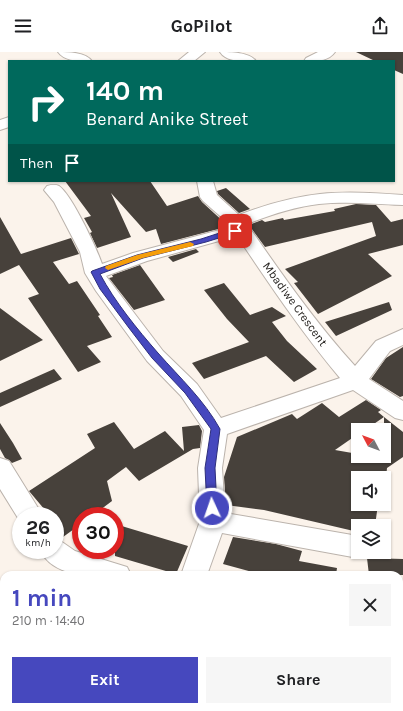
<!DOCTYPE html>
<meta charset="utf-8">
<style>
body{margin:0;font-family:Karla,sans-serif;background:#f6f6f6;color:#202124;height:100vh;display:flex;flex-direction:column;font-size:15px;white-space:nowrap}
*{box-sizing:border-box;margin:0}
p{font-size:13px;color:#757577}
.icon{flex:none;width:22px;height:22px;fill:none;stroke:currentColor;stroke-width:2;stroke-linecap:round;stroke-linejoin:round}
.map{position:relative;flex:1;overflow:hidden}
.side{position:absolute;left:0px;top:519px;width:403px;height:140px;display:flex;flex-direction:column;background:#fff;border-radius:12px 12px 0 0;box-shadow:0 1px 3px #0004}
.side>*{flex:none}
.banner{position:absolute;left:8px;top:8px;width:387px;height:122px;border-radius:0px;box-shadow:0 1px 3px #0004;background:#00695c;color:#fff;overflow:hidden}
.needle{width:26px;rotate:311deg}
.fabs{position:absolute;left:351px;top:371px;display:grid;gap:8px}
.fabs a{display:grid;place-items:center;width:40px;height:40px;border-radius:0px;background:#fff;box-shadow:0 1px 3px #0004;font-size:20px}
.speed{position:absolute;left:12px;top:455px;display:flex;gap:8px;font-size:20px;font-weight:700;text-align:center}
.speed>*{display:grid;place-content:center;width:52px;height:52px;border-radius:50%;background:#fff;box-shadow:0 1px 3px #0004;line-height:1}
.speed small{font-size:10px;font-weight:400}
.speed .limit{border:6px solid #d22;background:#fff;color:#111}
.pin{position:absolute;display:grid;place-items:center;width:34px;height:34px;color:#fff;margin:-17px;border-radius:8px;box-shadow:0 2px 6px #0006}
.me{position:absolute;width:44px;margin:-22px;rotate:357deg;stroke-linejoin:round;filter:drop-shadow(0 0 3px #0008)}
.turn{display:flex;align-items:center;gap:14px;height:84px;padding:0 12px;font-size:18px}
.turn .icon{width:52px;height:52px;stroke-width:2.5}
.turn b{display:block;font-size:28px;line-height:34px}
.then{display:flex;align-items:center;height:38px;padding:0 12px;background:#0003;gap:8px;font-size:15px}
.round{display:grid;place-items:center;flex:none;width:42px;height:42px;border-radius:0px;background:#f6f6f6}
.summary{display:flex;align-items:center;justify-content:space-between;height:68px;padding:0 12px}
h1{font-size:24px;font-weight:700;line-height:30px;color:#4648be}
.primary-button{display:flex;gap:8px;margin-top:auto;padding:8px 12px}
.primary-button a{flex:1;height:46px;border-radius:0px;background:#4648be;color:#fff;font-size:16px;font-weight:700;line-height:46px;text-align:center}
.primary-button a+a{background:#f6f6f6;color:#202124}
header{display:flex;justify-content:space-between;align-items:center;height:52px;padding:0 12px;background:#fff;font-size:18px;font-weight:700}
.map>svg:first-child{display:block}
.building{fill:#47413b}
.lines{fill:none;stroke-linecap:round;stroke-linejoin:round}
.minor-casing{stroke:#bbb3ac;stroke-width:2}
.minor{fill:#fff;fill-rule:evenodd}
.route{fill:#4648be;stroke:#2e2f7c}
.slow{fill:#f59e0b}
.labels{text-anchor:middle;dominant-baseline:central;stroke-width:4;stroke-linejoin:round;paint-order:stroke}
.street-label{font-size:12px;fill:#292623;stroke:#fff}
</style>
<header><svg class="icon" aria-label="menu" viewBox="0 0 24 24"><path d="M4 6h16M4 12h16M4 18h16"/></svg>GoPilot<svg class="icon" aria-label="share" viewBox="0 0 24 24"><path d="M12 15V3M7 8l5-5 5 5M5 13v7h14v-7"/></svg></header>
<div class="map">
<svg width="403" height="659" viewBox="0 0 403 659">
<rect width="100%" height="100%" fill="#fbf3eb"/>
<path class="building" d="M 356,0 L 403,0 L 403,22 L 394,18 L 394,9 L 375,9 Z
M 65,129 L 150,129 L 167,154 L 198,144 L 202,150 L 226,172 L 226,175 L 161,192 L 156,177 L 146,180 L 111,141 L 131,185 L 97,196 L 90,181 L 92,180 L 84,166 L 91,164 Z
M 226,136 L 250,157 L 239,161 L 218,142 L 217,139 Z
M 356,152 L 376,153 L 391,170 L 403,167 L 403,193 L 368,202 L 392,224 L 318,262 L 294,231 L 298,230 L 285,217 L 376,184 L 372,170 L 265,195 L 249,173 L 262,168 L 265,170 L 283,166 L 284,168 L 335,159 L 334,157 Z
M 0,165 L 21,202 L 71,186 L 79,202 L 53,210 L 69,232 L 77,229 L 100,263 L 98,264 L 112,285 L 87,294 L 101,310 L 78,320 L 28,246 L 39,242 L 19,213 L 0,222 Z
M 196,197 L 199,200 L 173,210 L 168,205 Z
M 140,213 L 165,248 L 134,258 L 109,226 L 113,225 L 112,223 Z
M 224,231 L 250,263 L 272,255 L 286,264 L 272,270 L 287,289 L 317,317 L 294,330 L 266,304 L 204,327 L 192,311 L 249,290 L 227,267 L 204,238 Z
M 389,250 L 392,258 L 336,284 L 325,270 Z
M 0,256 L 43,288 L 0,309 Z
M 403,295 L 403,344 L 400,345 L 371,327 L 386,306 Z
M 54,317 L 62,327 L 0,355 L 0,341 Z
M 366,348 L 381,358 L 378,360 L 384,365 L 365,378 L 358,378 L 358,382 L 335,398 L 358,402 L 358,404 L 384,407 L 384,365 L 403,380 L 403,405 L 387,416 L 386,426 L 358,426 L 358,452 L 378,452 L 375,474 L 358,474 L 358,480 L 264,458 L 226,453 L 224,425 L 237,385 L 292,362 L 297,367 L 322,351 L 339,365 Z
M 114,370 L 134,397 L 165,379 L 184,399 L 182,375 L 199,373 L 202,379 L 200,396 L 193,397 L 139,429 L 126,415 L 107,429 L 112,449 L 92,464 L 81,464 L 81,472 L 63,485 L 55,478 L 55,464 L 50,464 L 29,439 L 95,396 L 87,382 Z
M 0,371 L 13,391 L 22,407 L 12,411 L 9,408 L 5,406 L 0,397 Z
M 115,472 L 188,494 L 176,522 L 115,504 Z
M 233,485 L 276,492 L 302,499 L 299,509 L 337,516 L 336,523 L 263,523 L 223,512 Z
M 367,506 L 403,507 L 403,523 L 369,523 Z"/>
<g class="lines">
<g class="minor-casing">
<path id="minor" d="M 58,0 C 69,0 85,0 92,9 C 81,9 65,10 58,0 Z
M 189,0 L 205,0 L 194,9 L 178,9 Z
M 220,0 C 231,0 249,0 256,9 C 245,9 227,11 220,0 Z
M 318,0 L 335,0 C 328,10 315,9 304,9 L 306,6 Z
M 9,65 L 9,75 L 0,78 L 0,68 Z
M 197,129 L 213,129 L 217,143 L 239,163 C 265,153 292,145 320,142 C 347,139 375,141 403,143 L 403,153 C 375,152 347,149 319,152 C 294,155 270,163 247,172 C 281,221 315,270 355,314 L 376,289 L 403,277 L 403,293 L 390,299 L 369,327 L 403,349 L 403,368 L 395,366 L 353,338 L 227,382 L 222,416 L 225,461 L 358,484 L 358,500 L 369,500 L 367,503 L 358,506 L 222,481 L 207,523 L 181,523 L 200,469 L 198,416 L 204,378 L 181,344 L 147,309 L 96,239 L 85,221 L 80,200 L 54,150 L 44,138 L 47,134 C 51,133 55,132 59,134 C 72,143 97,197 102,212 L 133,201 L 227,176 L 228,171 L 203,149 L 200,145 ZM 237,184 C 270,233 302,281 340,326 L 221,366 L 197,332 L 163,299 L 106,224 L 147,209 Z
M 0,406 L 9,409 L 43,464 L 21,464 L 21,471 L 0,437 Z
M 55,487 L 62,490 L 75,499 L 127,515 L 131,523 C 102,523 56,530 40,498 L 55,498 Z
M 138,655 L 168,655 L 166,659 L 136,659 Z"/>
</g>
<use href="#minor" class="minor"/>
</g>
<path class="route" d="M 235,176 L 238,177 L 238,180 L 206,190 L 143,206 L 100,222 C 115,250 137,277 158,301 C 180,326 204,348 220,377 L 215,416 L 217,456 L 216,459 L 212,460 L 209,459 L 207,456 L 205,416 L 211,377 L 185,341 L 152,306 L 129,276 L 100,237 L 91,220 L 92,219 L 137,203 L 201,187 Z"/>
<path class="slow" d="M 190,190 L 194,192 L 193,194 L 143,206 L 108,218 L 105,216 L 106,214 L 137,203 Z"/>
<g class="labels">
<g class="street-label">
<text transform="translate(295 252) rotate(54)">Mbadiwe Crescent</text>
</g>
</g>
</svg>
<div class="fabs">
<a><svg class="needle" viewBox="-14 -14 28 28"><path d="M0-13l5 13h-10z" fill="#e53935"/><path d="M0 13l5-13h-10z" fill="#757577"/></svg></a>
<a><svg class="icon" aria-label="sound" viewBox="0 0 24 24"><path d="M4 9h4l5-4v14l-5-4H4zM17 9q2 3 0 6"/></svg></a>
<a><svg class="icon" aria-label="layers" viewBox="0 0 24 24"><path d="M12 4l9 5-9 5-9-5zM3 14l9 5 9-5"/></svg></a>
</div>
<div class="speed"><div>26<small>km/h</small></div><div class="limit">30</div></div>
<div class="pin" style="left:235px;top:179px;background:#d93025"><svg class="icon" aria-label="arrive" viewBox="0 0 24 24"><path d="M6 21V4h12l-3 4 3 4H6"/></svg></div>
<svg class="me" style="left:212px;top:456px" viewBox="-20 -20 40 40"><circle r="17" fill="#4648be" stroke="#fff" stroke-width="3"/><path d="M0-11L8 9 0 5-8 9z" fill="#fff"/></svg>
<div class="banner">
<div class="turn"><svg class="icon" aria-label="right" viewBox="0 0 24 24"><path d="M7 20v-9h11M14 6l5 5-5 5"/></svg><div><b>140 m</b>Benard Anike Street</div></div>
<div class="then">Then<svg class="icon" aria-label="arrive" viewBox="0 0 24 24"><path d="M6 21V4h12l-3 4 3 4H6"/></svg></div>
</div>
<section class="side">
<div class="summary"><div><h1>1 min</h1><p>210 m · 14:40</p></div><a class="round"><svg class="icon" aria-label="close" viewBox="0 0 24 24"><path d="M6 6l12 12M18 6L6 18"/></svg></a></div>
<div class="primary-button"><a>Exit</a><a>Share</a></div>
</section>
</div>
